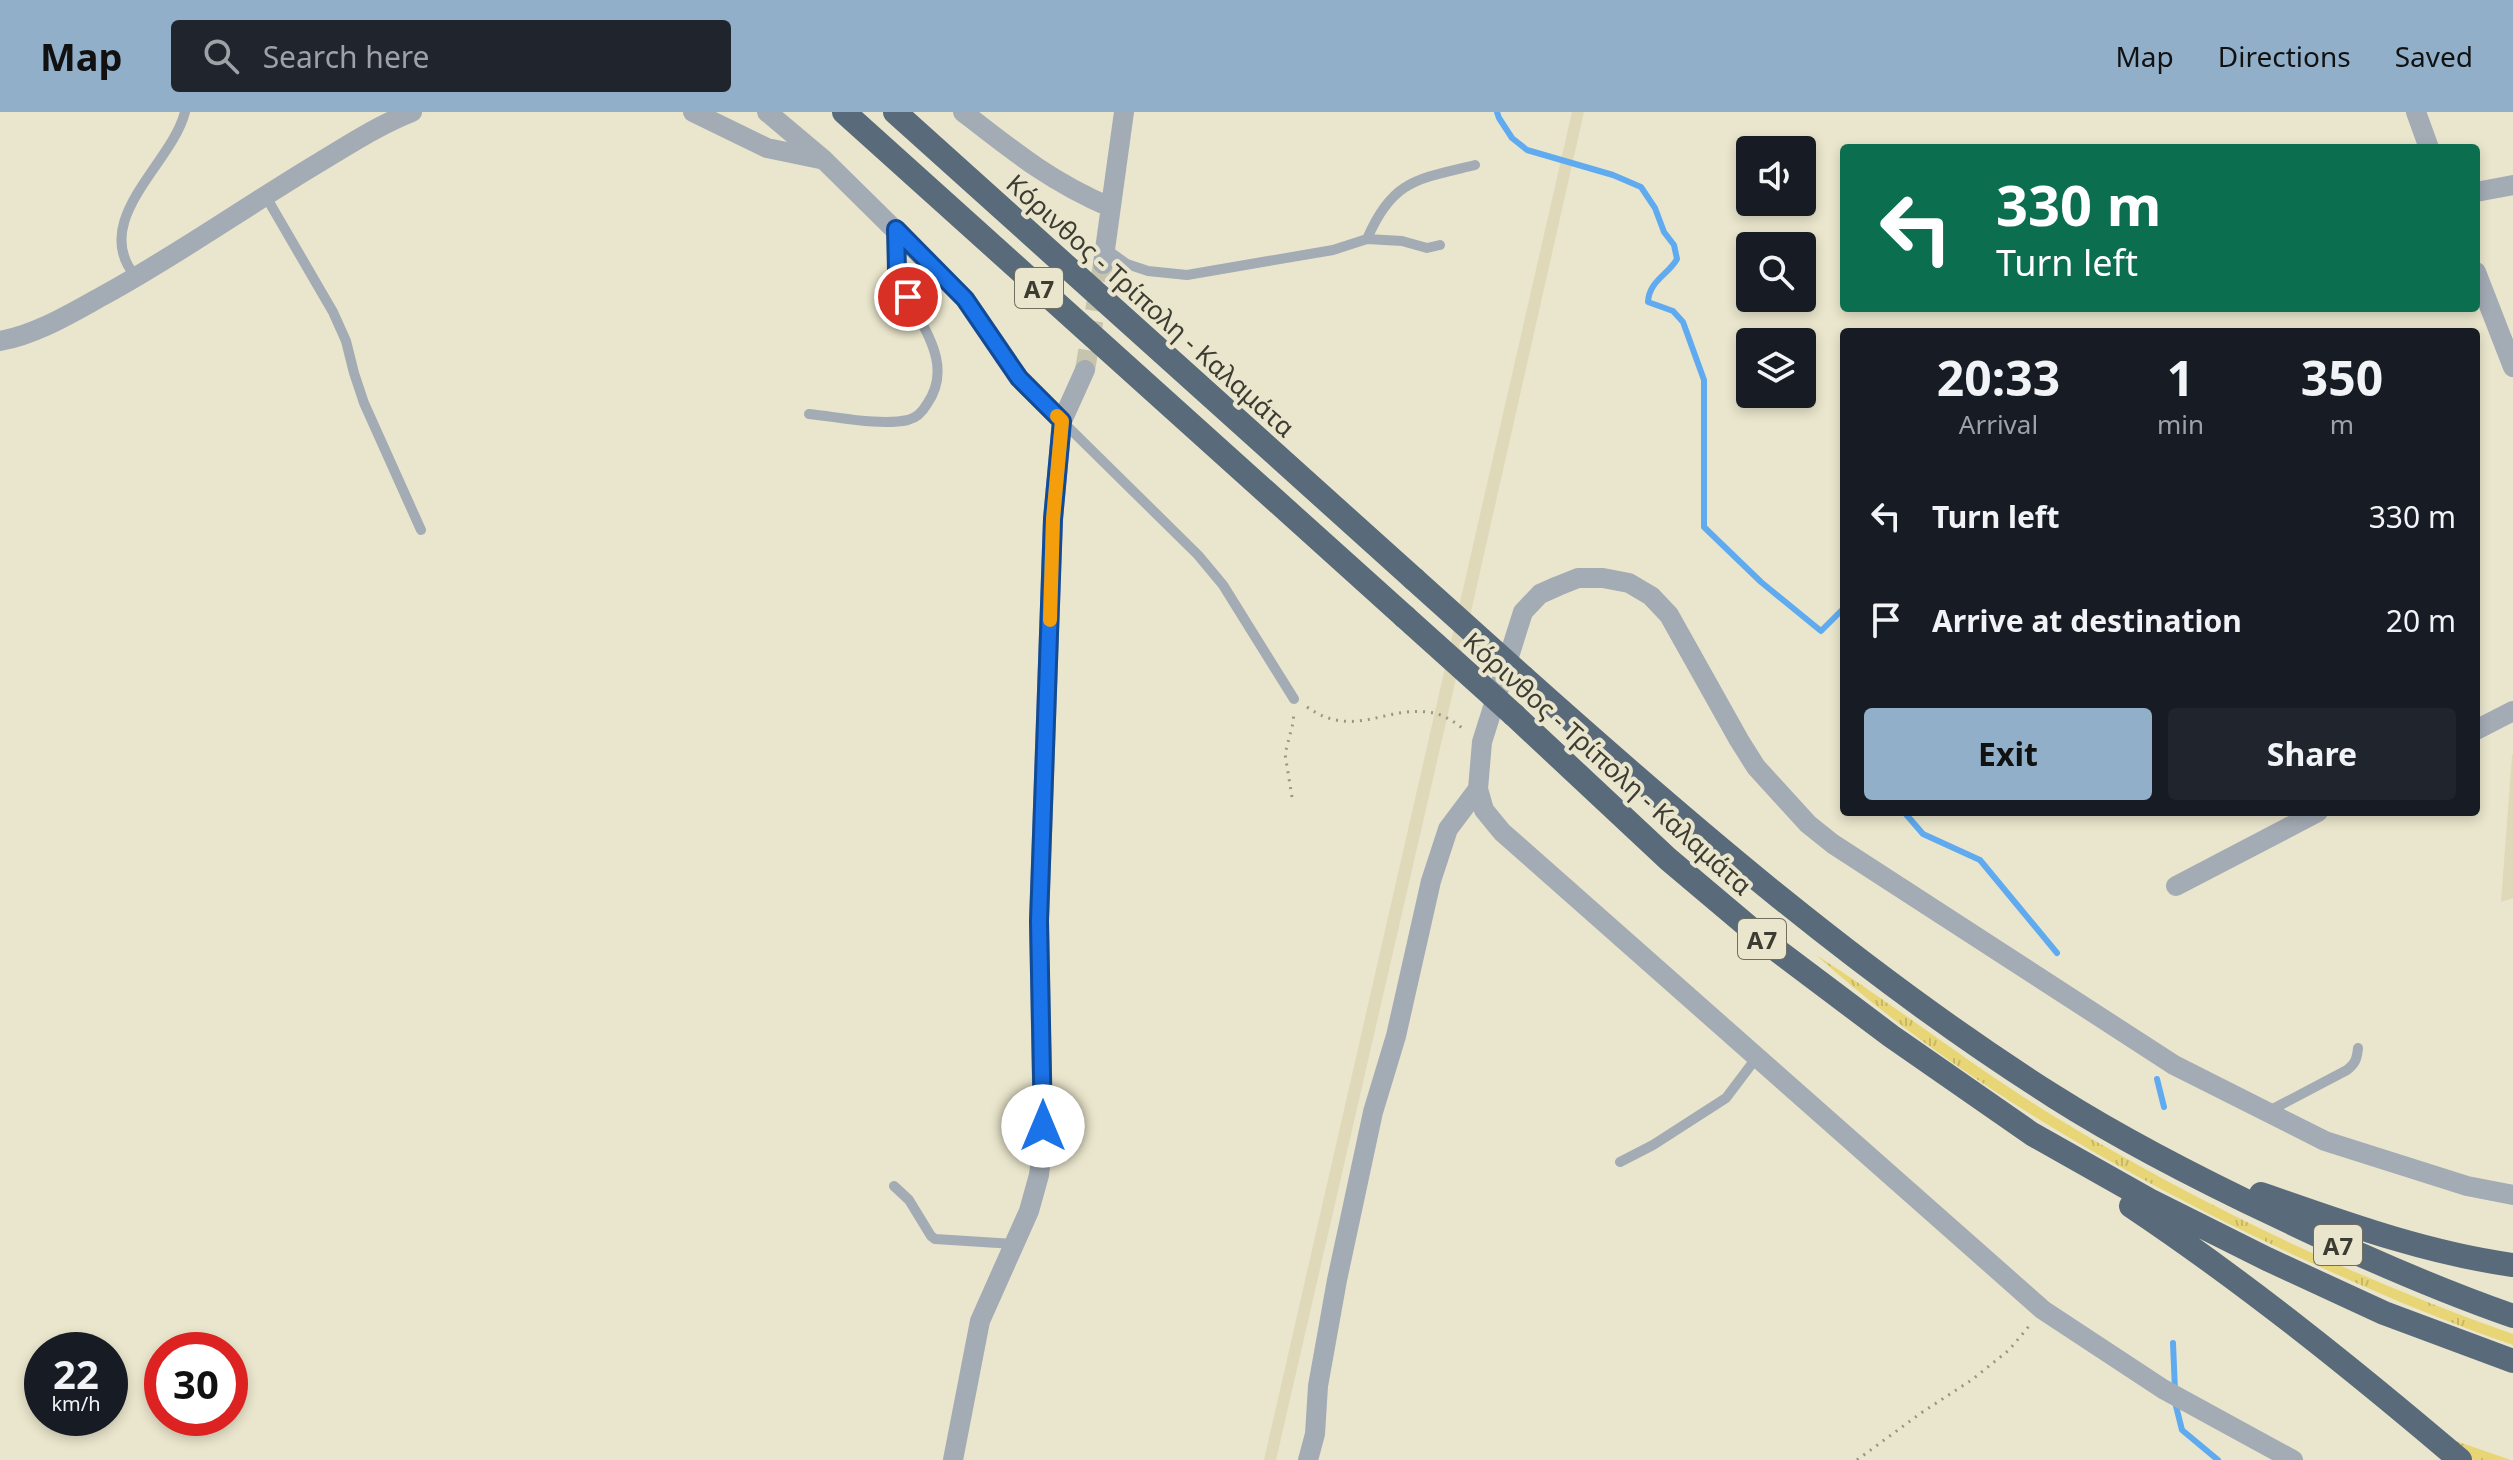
<!DOCTYPE html>
<meta charset="utf-8">
<style>
body{margin:0;font-family:"Noto Sans",sans-serif;background:#20242c;color:#f1f3f6;height:100vh;display:flex;flex-direction:column;font-size:30px;white-space:nowrap}
*{box-sizing:border-box;margin:0}
p{font-size:26px;color:#9ea1a6}
.icon{flex:none;width:44px;height:44px;fill:none;stroke:currentColor;stroke-width:2;stroke-linecap:round;stroke-linejoin:round}
.map{position:relative;flex:1;overflow:hidden}
.details{position:absolute;left:1840px;top:216px;width:640px;height:488px;display:flex;flex-direction:column;background:#171b24;border-radius:8px;box-shadow:0 4px 12px #0003}
.details>*{flex:none}
.guide{position:absolute;left:1840px;top:32px;width:640px;height:168px;border-radius:8px;box-shadow:0 4px 12px #0003;background:#0b6e4f;color:#fff;overflow:hidden}
.fabs{position:absolute;left:1736px;top:24px;display:grid;gap:16px}
.fabs a{display:grid;place-items:center;width:80px;height:80px;border-radius:8px;background:#171b24;box-shadow:0 4px 12px #0003;font-size:40px}
.speed{position:absolute;left:24px;top:1220px;display:flex;gap:16px;font-size:40px;font-weight:700;text-align:center}
.speed>*{display:grid;place-content:center;width:104px;height:104px;border-radius:50%;background:#171b24;box-shadow:0 4px 12px #0003;line-height:1}
.speed small{font-size:20px;font-weight:400}
.speed .limit{border:12px solid #d22;background:#fff;color:#111}
.pin{position:absolute;display:grid;place-items:center;width:68px;height:68px;color:#fff;margin:-34px;border:4px solid #fff;border-radius:50%;box-shadow:0 2px 8px #0007}
.me{position:absolute;width:88px;margin:-44px;rotate:0deg;stroke-linejoin:round;filter:drop-shadow(0 0 6px #0008)}
.turn{display:flex;align-items:center;gap:28px;height:168px;padding:0 24px;font-size:36px}
.turn .icon{width:104px;height:104px;stroke-width:2.5}
.turn b{display:block;font-size:56px;line-height:68px}
.eta{display:flex;justify-content:space-evenly;align-items:center;height:136px;text-align:center}
.eta b{font-size:48px;font-weight:700;line-height:56px}
.button{display:flex;gap:16px;margin-top:auto;padding:16px 24px}
.button a{flex:1;height:92px;border-radius:8px;background:#91afc9;color:#111;font-size:32px;font-weight:700;line-height:92px;text-align:center}
.button a+a{background:#20242c;color:#f1f3f6}
ul{padding:0;list-style:none}
li{display:flex;align-items:center;gap:24px;height:104px;padding:0 24px}
li div{flex:1}
li b{display:block;font-size:30px}
li em{font-style:normal}
header{display:flex;align-items:center;gap:48px;box-sizing:border-box;height:112px;padding:0 40px;background:#91afc9;color:#111}
header strong{font-size:38px}
nav{display:flex;gap:44px;margin-inline-start:auto;font-size:28px}
.search{width:560px;height:72px;background:#20242c;display:flex;align-items:center;gap:20px;box-sizing:border-box;padding:0 28px;border-radius:8px;color:#9ea1a6;font-size:30px}
.map>svg:first-child{display:block}
.built{fill:#dfd9b9}
.grass{fill:url(#grass-tufts)}
.lines{fill:none;stroke-linecap:round;stroke-linejoin:round}
.stream{stroke:#60abf0;stroke-width:6}
.street-tunnel{stroke:#c7c4ae;stroke-width:20;stroke-dasharray:20 10;stroke-linecap:butt}
.path{stroke:#989583;stroke-width:3;stroke-dasharray:2 6;stroke-linecap:butt}
.lane{stroke:#a3abb4;stroke-width:10}
.street{stroke:#a3abb4;stroke-width:20}
.highway{stroke:#596a7b;stroke-width:24}
.highway-bridge{stroke:#596a7b;stroke-width:24}
.route-casing{stroke:#114b97;stroke-width:20}
.route{stroke:#1a73e8;stroke-width:14}
.slow{stroke:#f59e0b;stroke-width:14}
.labels{text-anchor:middle;dominant-baseline:central;stroke-width:8;stroke-linejoin:round;paint-order:stroke}
.shield{fill:#eae6cd;stroke:#716f60;stroke-width:2}
.shield-label{font-size:24px;font-weight:bold;fill:#3d3c32}
.street-label{font-size:26px;fill:#3d3c32;stroke:#eae6cd}
</style>
<header>
<strong>Map</strong>
<div class="search"><svg class="icon" aria-label="search" viewBox="0 0 24 24"><circle cx="10" cy="10" r="6"/><path d="M15 15l6 6"/></svg>Search here</div>
<nav><a>Map</a><a>Directions</a><a>Saved</a></nav>
</header>
<div class="map">
<svg width="2513" height="1348" viewBox="0 0 2513 1348">
<defs>
<pattern id="grass-tufts" width="24" height="20" patternUnits="userSpaceOnUse" patternTransform="scale(2)"><rect width="24" height="20" fill="#e8d575"/><path d="M3 7l-1-3M5 7V3M7 7l1-3M15 17l-1-3M17 17v-4M19 17l1-3" fill="none" stroke="#c8b866"/></pattern>
</defs>
<rect width="100%" height="100%" fill="#eae6cd"/>
<path class="built" d="M 1572,0 L 1584,0 L 1447,606 L 1276,1348 L 1264,1348 Z
M 2513,642 L 2513,786 L 2501,790 L 2512,643 Z"/>
<path class="grass" d="M 1816,843 C 1895,893 1968,951 2047,1000 C 2194,1090 2351,1165 2513,1222 L 2513,1233 C 2442,1209 2373,1179 2305,1148 C 2132,1069 1958,970 1816,843 Z
M 2447,1326 L 2508,1347 L 2511,1348 L 2473,1348 Z"/>
<g class="lines">
<path class="stream" d="M 1497,0 L 1499,6 L 1512,26 L 1527,38 L 1613,63 L 1641,75 L 1655,96 L 1664,120 L 1674,133 L 1677,147 C 1668,163 1649,169 1648,190 L 1673,199 L 1683,210 L 1704,268 L 1704,415 L 1761,470 L 1821,519 L 1844,496
M 1904,700 L 1923,722 L 1980,748 L 2057,841
M 2157,967 L 2164,995
M 2173,1231 L 2175,1279
M 2175,1290 L 2182,1318 L 2218,1348"/>
<path class="street-tunnel" d="M 1085,258 L 1103,152"/>
<path class="path" d="M 1307,595 C 1353,627 1383,595 1427,600 C 1442,601 1455,610 1466,619
M 1292,685 L 1285,642 L 1293,611 L 1294,599
M 1857,1348 L 1921,1301 L 1973,1267 L 2009,1238 L 2030,1213"/>
<path class="lane" d="M 265,83 L 333,200 L 346,229 L 354,261 L 364,291 L 421,418
M 1367,127 C 1392,68 1417,67 1475,53
M 1106,137 L 1127,152 L 1148,159 L 1187,163 L 1333,138 L 1367,127 L 1402,129 L 1427,136 L 1440,133
M 136,165 C 88,109 172,52 185,0
M 809,302 C 839,305 880,314 908,308 C 916,306 923,299 927,292 C 959,246 910,204 898,160 C 895,149 896,135 896,123
M 1064,311 L 1198,443 L 1223,473 L 1294,587
M 2269,999 L 2347,958 C 2355,952 2357,947 2358,936
M 1620,1050 L 1653,1033 L 1726,986 L 1757,945
M 894,1074 L 909,1088 L 931,1124 L 935,1127 L 1014,1132"/>
<path class="street" d="M 693,0 L 767,36 L 820,47
M 767,0 L 824,48 L 965,187 L 1019,266 L 1062,309
M 963,0 C 1013,39 1051,70 1110,95
M 2416,0 L 2429,36
M 2476,80 L 2513,73
M 1103,152 L 1124,0
M 2476,160 L 2513,255
M 0,229 C 38,222 73,200 106,182 C 179,142 248,93 320,50 C 350,32 379,13 412,0
M 2476,618 L 2513,599
M 2176,774 L 2318,700
M 953,1348 L 980,1209 L 1029,1099 L 1039,1063 L 1043,1030 L 1039,809 L 1053,407 L 1062,309 L 1085,258
M 1308,1348 L 1315,1322 L 1318,1274 L 1337,1168 L 1373,1000 L 1396,924 L 1431,769 L 1448,717 L 1478,677
M 2293,1348 L 2163,1277 L 2043,1198 L 1502,720 L 1484,698 L 1478,677 L 1482,630 L 1523,500 L 1540,482 L 1558,474 L 1578,466 L 1603,466 L 1629,471 L 1651,484 L 1669,503 L 1739,628 L 1756,655 L 1808,712 L 1833,732 L 2174,953 L 2325,1029 L 2467,1074 L 2513,1083"/>
<path class="highway" d="M 844,0 L 1405,505
M 895,0 L 1414,467
M 1523,565 C 1691,715 1864,864 2055,985 C 2126,1030 2203,1069 2279,1105 C 2356,1142 2433,1176 2513,1204
M 1514,603 L 1668,747 L 1770,833 L 1891,924 L 2032,1022 L 2149,1088 L 2267,1147 L 2384,1201 L 2513,1249
M 2261,1082 C 2344,1111 2426,1141 2513,1153
M 2131,1094 C 2246,1171 2354,1258 2460,1348"/>
<path class="highway-bridge" d="M 1414,467 L 1523,565
M 1405,505 L 1514,603"/>
</g>
<g class="lines">
<g class="route-casing">
<path id="route" d="M 908,185 L 897,158 L 896,117 L 965,187 L 1019,266 L 1062,309 L 1053,407 L 1039,809 L 1043,1014"/>
</g>
<use href="#route" class="route"/>
<path class="slow" d="M 1050,508 L 1053,407 L 1062,309 L 1057,304"/>
</g>
<g class="labels">
<g class="shield">
<rect x="1015" y="156" width="48" height="40" rx="6"/>
<rect x="1738" y="807" width="48" height="40" rx="6"/>
<rect x="2314" y="1113" width="48" height="40" rx="6"/>
</g>
<g class="shield-label">
<text x="1039" y="176">Α7</text>
<text x="1762" y="827">Α7</text>
<text x="2338" y="1133">Α7</text>
</g>
<g class="street-label">
<text transform="translate(1151 193) rotate(42)">Κόρινθος - Τρίπολη - Καλαμάτα</text>
<text transform="translate(1608 651) rotate(42)">Κόρινθος - Τρίπολη - Καλαμάτα</text>
</g>
</g>
</svg>
<div class="fabs">
<a><svg class="icon" aria-label="sound" viewBox="0 0 24 24"><path d="M4 9h4l5-4v14l-5-4H4zM17 9q2 3 0 6"/></svg></a>
<a><svg class="icon" aria-label="search" viewBox="0 0 24 24"><circle cx="10" cy="10" r="6"/><path d="M15 15l6 6"/></svg></a>
<a><svg class="icon" aria-label="layers" viewBox="0 0 24 24"><path d="M12 4l9 5-9 5-9-5zM3 14l9 5 9-5"/></svg></a>
</div>
<div class="speed"><div>22<small>km/h</small></div><div class="limit">30</div></div>
<div class="pin" style="left:908px;top:185px;background:#d93025"><svg class="icon" aria-label="arrive" viewBox="0 0 24 24"><path d="M6 21V4h12l-3 4 3 4H6"/></svg></div>
<svg class="me" style="left:1043px;top:1014px" viewBox="-20 -20 40 40"><circle r="19" fill="#fff"/><path d="M0-13L10 11 0 6-10 11z" fill="#1a73e8"/></svg>
<div class="guide">
<div class="turn"><svg class="icon" aria-label="left" viewBox="0 0 24 24"><path d="M17 20v-9H6M10 6l-5 5 5 5"/></svg><div><b>330 m</b>Turn left</div></div>
</div>
<section class="details">
<div class="eta">
<div><b>20:33</b><p>Arrival</p></div>
<div><b>1</b><p>min</p></div>
<div><b>350</b><p>m</p></div>
</div>
<ul>
<li><svg class="icon" aria-label="left" viewBox="0 0 24 24"><path d="M17 20v-9H6M10 6l-5 5 5 5"/></svg><div><b>Turn left</b></div><em>330 m</em></li>
<li><svg class="icon" aria-label="arrive" viewBox="0 0 24 24"><path d="M6 21V4h12l-3 4 3 4H6"/></svg><div><b>Arrive at destination</b></div><em>20 m</em></li>
</ul>
<div class="button"><a>Exit</a><a>Share</a></div>
</section>
</div>
